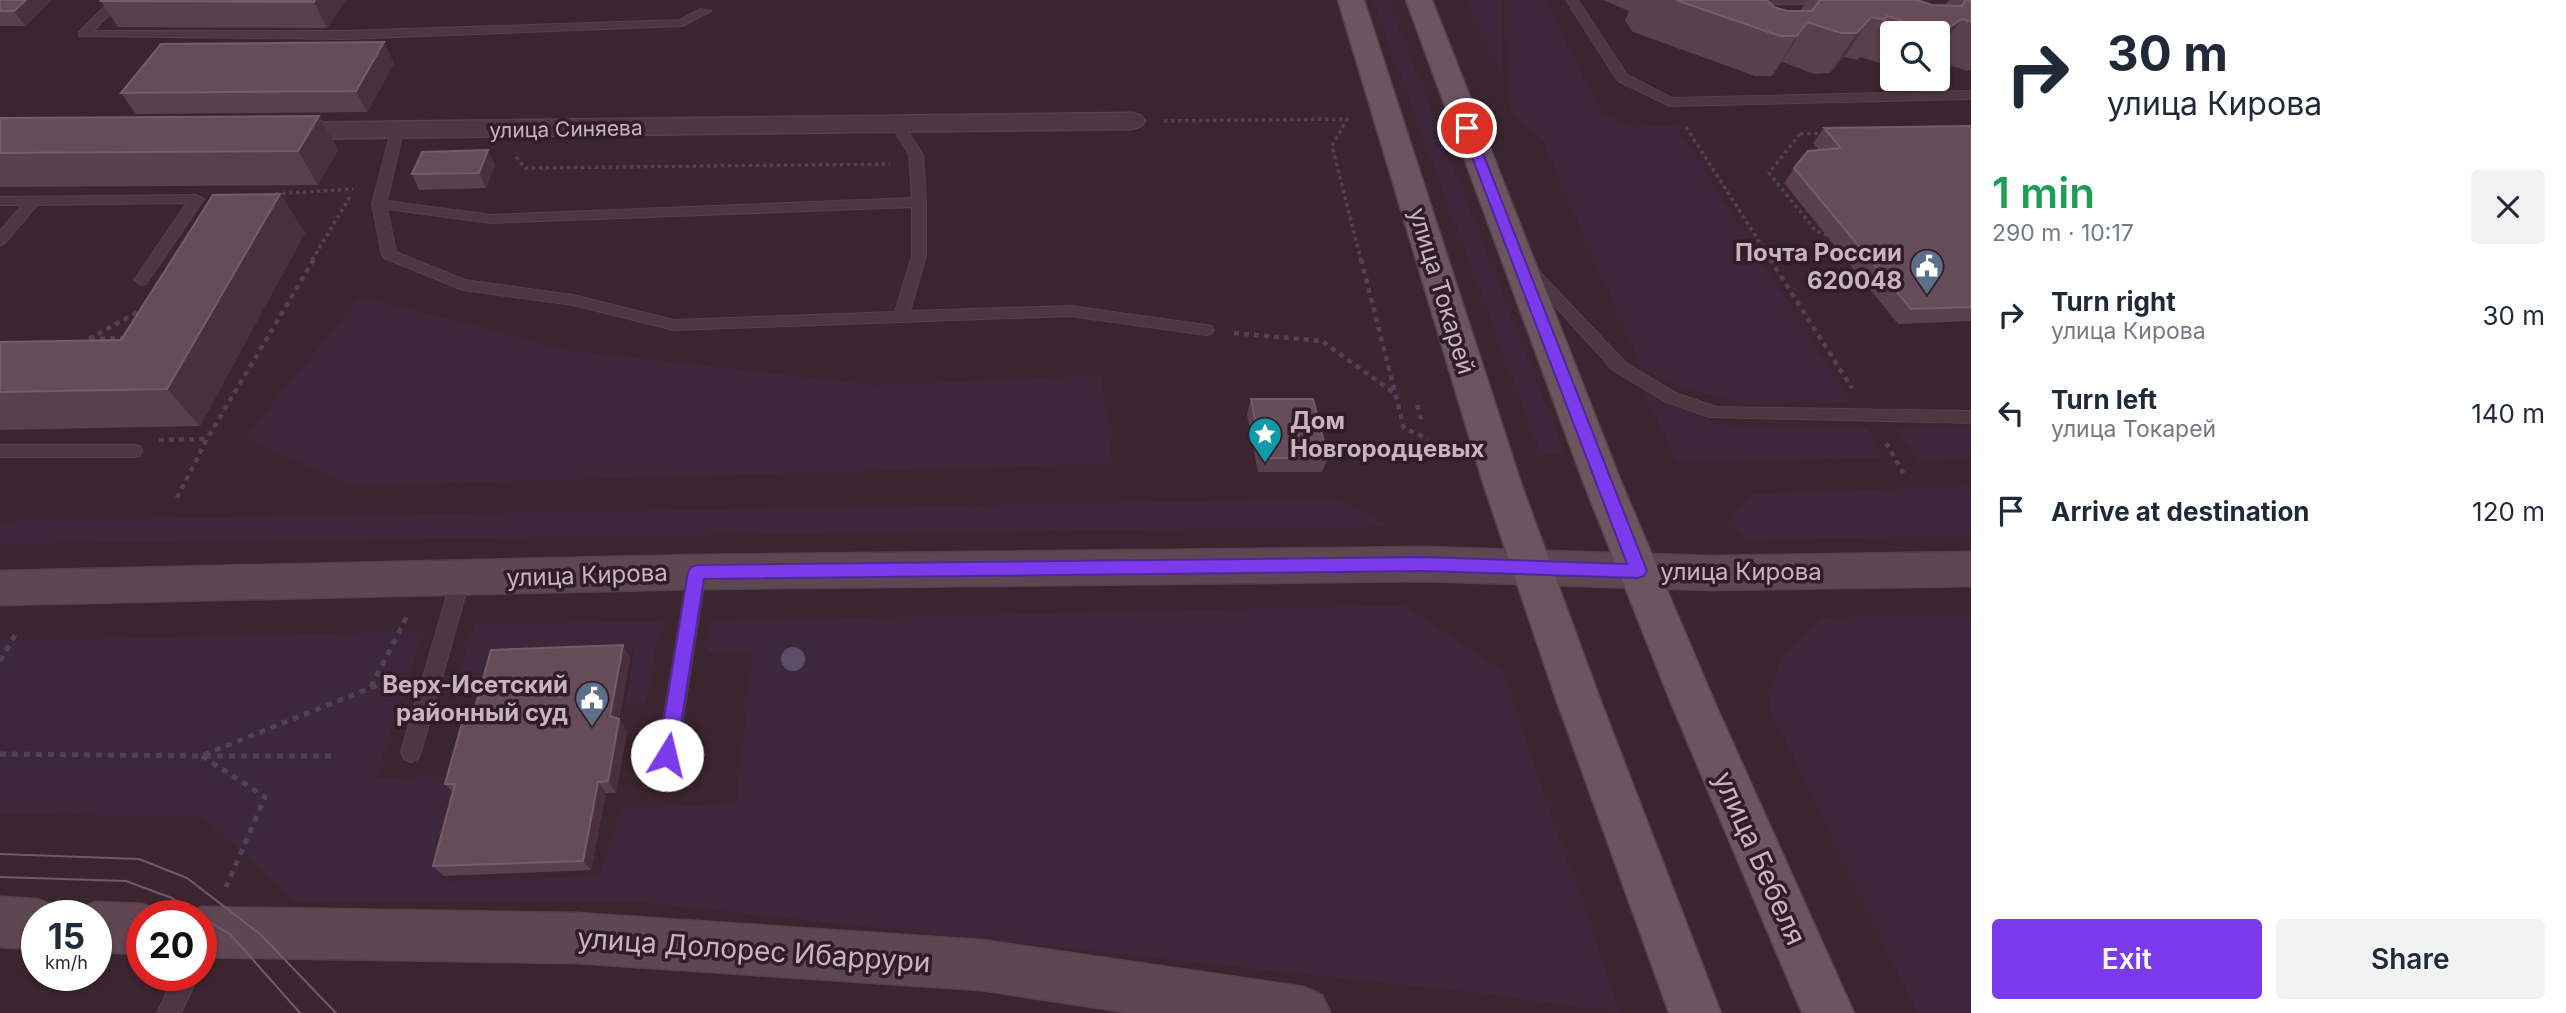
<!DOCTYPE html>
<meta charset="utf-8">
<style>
body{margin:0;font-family:Inter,sans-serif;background:#f2f2f3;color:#1f2937;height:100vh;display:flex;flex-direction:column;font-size:26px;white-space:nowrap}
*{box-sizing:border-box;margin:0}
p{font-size:23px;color:#747a83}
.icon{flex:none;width:38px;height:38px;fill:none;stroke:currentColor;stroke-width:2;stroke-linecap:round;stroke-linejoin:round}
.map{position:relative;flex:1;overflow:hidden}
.sheet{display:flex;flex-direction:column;background:#fff;width:595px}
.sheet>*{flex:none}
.banner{background:#fff;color:#1f2937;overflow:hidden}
.tools{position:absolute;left:1880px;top:21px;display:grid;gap:14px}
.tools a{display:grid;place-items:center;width:70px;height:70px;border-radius:7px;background:#fff;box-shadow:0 2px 5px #0004;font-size:35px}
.speed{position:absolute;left:21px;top:900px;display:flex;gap:14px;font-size:35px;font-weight:700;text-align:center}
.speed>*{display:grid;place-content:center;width:91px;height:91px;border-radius:50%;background:#fff;box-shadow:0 2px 5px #0004;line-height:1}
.speed small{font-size:18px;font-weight:400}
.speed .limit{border:10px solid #d22;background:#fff;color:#111}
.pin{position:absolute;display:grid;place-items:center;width:60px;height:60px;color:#fff;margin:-30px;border:4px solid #fff;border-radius:50%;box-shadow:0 2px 7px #0007}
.me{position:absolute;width:77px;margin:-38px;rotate:9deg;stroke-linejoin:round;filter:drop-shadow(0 0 5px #0008)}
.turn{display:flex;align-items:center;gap:24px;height:147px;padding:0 21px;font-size:32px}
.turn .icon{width:91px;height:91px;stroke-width:2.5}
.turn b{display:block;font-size:49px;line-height:60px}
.round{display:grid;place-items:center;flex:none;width:74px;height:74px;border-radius:7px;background:#f2f2f3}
.head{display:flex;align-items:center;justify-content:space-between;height:119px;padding:0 21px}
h1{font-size:42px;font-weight:600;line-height:52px;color:#1e9e55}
.cta{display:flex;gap:14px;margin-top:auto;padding:14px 21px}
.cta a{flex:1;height:80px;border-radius:7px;background:#7c3aed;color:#fff;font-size:28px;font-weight:600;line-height:80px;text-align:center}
.cta a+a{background:#f2f2f3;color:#1f2937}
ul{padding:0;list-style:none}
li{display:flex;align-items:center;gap:21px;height:98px;padding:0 21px}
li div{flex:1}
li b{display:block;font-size:26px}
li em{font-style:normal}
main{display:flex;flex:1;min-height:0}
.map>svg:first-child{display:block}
.green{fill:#3c273b}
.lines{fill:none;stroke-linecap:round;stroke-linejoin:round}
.lane-casing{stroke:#54414a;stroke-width:2}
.street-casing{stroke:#54414a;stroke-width:3}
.secondary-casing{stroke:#54414a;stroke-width:3}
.primary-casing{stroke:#54414a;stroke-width:3}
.path-far2{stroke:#544054;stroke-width:3.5;stroke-dasharray:3.5 3.5;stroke-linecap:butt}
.path-far1{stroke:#544054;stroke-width:4.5;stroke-dasharray:5 5;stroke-linecap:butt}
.path{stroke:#544054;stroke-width:5;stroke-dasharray:6 6;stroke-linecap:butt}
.lane{fill:#4c3841;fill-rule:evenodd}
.street{fill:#4c3841;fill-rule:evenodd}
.secondary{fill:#5e4751;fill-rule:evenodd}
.primary{fill:#6b5660;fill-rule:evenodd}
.tram{stroke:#725b66;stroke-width:2}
.tree{fill:#5a4d68}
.wall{fill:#5a404c}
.shaded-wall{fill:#49303c}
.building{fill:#664c58;stroke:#755c68;stroke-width:2}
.route{fill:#7c3aed;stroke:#51269a;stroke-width:2}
.labels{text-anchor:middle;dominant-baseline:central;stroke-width:7;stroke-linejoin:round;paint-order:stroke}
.far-street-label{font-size:21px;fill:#c7b4bc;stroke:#301d26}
.poi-label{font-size:24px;font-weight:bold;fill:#c7b4bc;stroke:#301d26;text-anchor:end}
.street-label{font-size:24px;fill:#c7b4bc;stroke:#301d26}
.near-street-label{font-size:28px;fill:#c7b4bc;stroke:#301d26}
</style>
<main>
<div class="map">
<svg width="1971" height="1013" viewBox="0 0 1971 1013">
<rect width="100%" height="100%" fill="#3b252f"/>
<path class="green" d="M 1373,0 L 1388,0 L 1565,454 L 1541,455 Z
M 1467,0 L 1501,0 L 1503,77 Z
M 1507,0 L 1545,0 L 1601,113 L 1631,127 L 1676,125 L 1851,403 L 1742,404 L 1677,386 L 1643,370 L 1543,141 L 1511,113 Z
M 361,296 L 567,350 L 877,385 L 1101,375 L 1113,464 L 352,486 L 244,438 Z
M 1643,389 L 1711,421 L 1745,427 L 1867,428 L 1883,458 L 1677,462 Z
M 1971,426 L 1971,459 L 1918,460 L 1896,428 Z
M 1971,486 L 1971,536 L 1744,540 L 1730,522 L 1750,494 Z
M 1337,499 L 1394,527 L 0,544 L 0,521 Z
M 1405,605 L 1501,669 L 1620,1013 L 1486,994 L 638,902 L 296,902 L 203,817 L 0,814 L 0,641 L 423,631 L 376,778 L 437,776 L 454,781 L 441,881 L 599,876 L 624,808 L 736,804 L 753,652 L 707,653 L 711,621 Z
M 1971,615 L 1971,1013 L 1918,1013 L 1769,706 L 1781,658 L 1821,617 Z
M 661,621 L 646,703 L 625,704 L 634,651 L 495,653 L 487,682 L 457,683 L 474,624 Z"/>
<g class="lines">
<g class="lane-casing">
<path id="lane" d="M 111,0 L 124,0 L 93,31 L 345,31 L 680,20 L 701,9 L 711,11 L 682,26 L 345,39 L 79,36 L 79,32 Z
M 1566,0 L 1578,0 L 1627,75 L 1672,98 L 1971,91 L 1971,99 L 1670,106 L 1618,81 Z
M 1706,0 L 1877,0 L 1871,3 L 1714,5 Z
M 897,121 L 902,122 L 923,155 L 926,202 L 926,256 L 910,311 L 1070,306 L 1206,325 L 1211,326 L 1214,330 L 1211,334 L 1206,335 L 1070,316 L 674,330 L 573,305 L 463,290 L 384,258 L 382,255 L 372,204 L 392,128 L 402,128 L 403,131 L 387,201 L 491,215 L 912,198 L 909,155 L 891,125 ZM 912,207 L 912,256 L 895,312 L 674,320 L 573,295 L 465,280 L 396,252 L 387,209 L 491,223 Z
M 197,195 L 204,199 L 146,284 L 141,285 L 134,280 L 187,203 L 37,205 L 5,243 L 0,245 L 0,231 L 22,205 L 0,205 L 0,197 Z
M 1528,263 L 1533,265 L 1625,362 L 1676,393 L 1716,407 L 1971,411 L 1971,423 L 1709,417 L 1664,401 L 1613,370 L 1523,271 L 1521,268 Z
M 0,445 L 134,445 L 140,446 L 142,451 L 140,456 L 134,457 L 0,457 Z
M 697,564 L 703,567 L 706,572 L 673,781 L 670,788 L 663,791 L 656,788 L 653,781 L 688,572 L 691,567 Z
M 461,570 L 467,573 L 470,578 L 421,752 L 418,759 L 411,762 L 404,759 L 401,752 L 452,578 L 455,573 Z
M 175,975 L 199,975 L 181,1013 L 157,1013 Z"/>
</g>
<g class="street-casing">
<path id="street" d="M 1132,113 L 1141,116 L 1145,121 L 1141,126 L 1132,129 L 280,139 L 271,136 L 267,131 L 271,126 L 280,123 Z"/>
</g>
<g class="secondary-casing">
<path id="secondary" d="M 1424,547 L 1711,556 L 1971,552 L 1971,586 L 1711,590 L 1424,581 L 697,589 L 0,605 L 0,571 L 697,555 Z
M 0,897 L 37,899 L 55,906 L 58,915 L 37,915 L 37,949 L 0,947 Z
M 96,902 L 142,904 L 160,911 L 161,915 L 142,915 L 142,954 L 96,952 L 96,915 L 76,915 L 78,909 Z
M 201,907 L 576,913 L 981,940 L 1304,987 L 1322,995 L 1330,1013 L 1131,1013 L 981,990 L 576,963 L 201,957 L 201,915 L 183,915 Z"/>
</g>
<g class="primary-casing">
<path id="primary" d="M 1338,0 L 1364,0 L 1522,486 L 1600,699 L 1721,1013 L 1669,1013 L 1556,699 L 1484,486 Z
M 1406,0 L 1432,0 L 1622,484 L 1715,703 L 1854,1013 L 1802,1013 L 1671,703 L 1584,484 Z"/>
</g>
<path class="path-far2" d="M 1164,121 L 1347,119 L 1332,146 L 1361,260
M 1686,127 L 1771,260
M 1800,134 L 1769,173 L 1815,230 L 1829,236
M 1800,134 L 1824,133
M 516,157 L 525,168 L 890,164
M 275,194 L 353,189
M 312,260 L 351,195"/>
<path class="path-far1" d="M 1361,259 L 1404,428 L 1428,439
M 1770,259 L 1852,388
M 1234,333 L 1322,341 L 1394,393
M 89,339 L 143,309
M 90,339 L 126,338
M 1417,405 L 1422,422
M 159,440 L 207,439
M 1886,443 L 1905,476
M 177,498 L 207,439 L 314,259"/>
<path class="path" d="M 0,661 L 18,630
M 371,687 L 407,616
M 0,754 L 201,756 L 400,676
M 202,756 L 265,797 L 226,887
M 205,756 L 333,756"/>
<use href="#lane" class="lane"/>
<use href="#street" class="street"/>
<use href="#secondary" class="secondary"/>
<use href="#primary" class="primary"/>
<path class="tram" d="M 0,854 L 139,859 L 187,878 L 260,934 L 336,1013
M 0,877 L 126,881 L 172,898 L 198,915
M 201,917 L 230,934 L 300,1013"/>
</g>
<circle class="tree" cx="793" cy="659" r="12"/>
<path class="wall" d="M 0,0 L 51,0 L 25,26 L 0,26 Z
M 102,0 L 346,0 L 327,28 L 118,27 L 101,1 Z
M 1603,0 L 1767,0 L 1774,7 L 1787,11 L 1800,11 L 1807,0 L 1917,0 L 1932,5 L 1945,5 L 1949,0 L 1971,0 L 1971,70 L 1967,71 L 1937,61 L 1937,33 L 1892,33 L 1892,67 L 1860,57 L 1858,60 L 1844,57 L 1830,73 L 1814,74 L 1782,62 L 1772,76 L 1755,76 L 1633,32 L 1625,21 L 1629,11 Z
M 384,42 L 394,64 L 367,112 L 136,114 L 121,93 Z
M 319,116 L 338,150 L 318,185 L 0,187 L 0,118 Z
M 1971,126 L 1971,321 L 1898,324 L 1784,183 L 1794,168 L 1819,150 L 1813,143 L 1824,128 Z
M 495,165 L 486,188 L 419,190 L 412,174 Z
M 280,194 L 305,233 L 200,426 L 0,430 L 0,342 L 121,340 Z
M 1251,399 L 1328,458 L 1322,472 L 1258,472 L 1247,414 Z
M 623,645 L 630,658 L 619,719 L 627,731 L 616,793 L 606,793 L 591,870 L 444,876 L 433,866 L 453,792 L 445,784 L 473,715 Z"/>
<path class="shaded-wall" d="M 26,0 L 51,0 L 25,26 L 14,11 Z
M 315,0 L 346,0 L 327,28 L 314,2 Z
M 1871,17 L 1844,57 L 1830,73 L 1857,33 Z
M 1962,19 L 1937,52 L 1937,43 L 1947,29 Z
M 1807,22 L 1782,62 L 1772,76 L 1797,36 Z
M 384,42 L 394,64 L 367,112 L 356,91 Z
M 319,116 L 338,150 L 318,185 L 298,151 Z
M 488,150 L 495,165 L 486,188 L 479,173 Z
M 280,194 L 305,233 L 200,426 L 167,389 Z
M 623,645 L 630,658 L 618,728 L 610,716 Z
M 619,719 L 627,731 L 616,793 L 608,781 Z
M 598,782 L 606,793 L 591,870 L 583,861 Z"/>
<path class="building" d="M 0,0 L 26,0 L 14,11 L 0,11 Z
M 102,0 L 315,0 L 314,2 L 101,1 Z
M 1676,0 L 1767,0 L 1774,7 L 1787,11 L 1812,11 L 1820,0 L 1917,0 L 1932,5 L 1962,6 L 1965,1 L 1965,0 L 1971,0 L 1971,22 L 1962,19 L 1947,29 L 1930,30 L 1887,16 L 1885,20 L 1871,17 L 1857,33 L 1841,33 L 1807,22 L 1797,36 L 1780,36 Z
M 384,42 L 356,91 L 121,93 L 161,44 Z
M 319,116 L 298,151 L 0,153 L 0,118 Z
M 1971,126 L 1971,307 L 1911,309 L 1794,168 L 1808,151 L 1841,148 L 1824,128 Z
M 488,150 L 479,173 L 412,174 L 422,152 Z
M 280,194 L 167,389 L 0,392 L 0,342 L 121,340 L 213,195 Z
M 1251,399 L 1313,399 L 1328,458 L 1263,458 Z
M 623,645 L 610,716 L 619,719 L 608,781 L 598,782 L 583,861 L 433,866 L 455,784 L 445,784 L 464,716 L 473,715 L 491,650 Z"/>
<path class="route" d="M 1467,124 L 1473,128 L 1647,571 L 1644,576 L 1638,578 L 1424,571 L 704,579 L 676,755 L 674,761 L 667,764 L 660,761 L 658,755 L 688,572 L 691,567 L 697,565 L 1424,557 L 1627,564 L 1461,128 Z"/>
<defs>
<g id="civic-pin" transform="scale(1.75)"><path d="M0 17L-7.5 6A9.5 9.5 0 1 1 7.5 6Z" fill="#5c6f8a" stroke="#301d26"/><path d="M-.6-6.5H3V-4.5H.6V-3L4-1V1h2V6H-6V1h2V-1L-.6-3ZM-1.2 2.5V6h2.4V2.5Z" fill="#fff"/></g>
<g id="sight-pin" transform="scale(1.75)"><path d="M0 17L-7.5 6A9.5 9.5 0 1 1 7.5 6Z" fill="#0f9aa8" stroke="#301d26"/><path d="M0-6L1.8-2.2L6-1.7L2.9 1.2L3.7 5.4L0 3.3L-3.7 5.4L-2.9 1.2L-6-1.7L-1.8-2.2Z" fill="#fff"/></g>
</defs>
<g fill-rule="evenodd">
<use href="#civic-pin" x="1927" y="266"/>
<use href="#sight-pin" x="1265" y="434"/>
<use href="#civic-pin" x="592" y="698"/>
</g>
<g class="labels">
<g class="far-street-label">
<text transform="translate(566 129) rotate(-1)">улица Синяева</text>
</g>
<g class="poi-label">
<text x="1902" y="252">Почта России<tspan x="1902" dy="28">620048</tspan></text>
<text x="1290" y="420" text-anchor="start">Дом<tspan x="1290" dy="28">Новгородцевых</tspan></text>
<text x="568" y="684">Верх-Исетский<tspan x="568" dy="28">районный суд</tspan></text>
</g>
<g class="street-label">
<text transform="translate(1442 291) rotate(73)">улица Токарей</text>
<text x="1741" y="571">улица Кирова</text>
<text transform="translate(587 575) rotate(-2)">улица Кирова</text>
</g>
<g class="near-street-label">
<text transform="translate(1760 858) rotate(66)">улица Бебеля</text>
<text transform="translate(754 950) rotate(4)">улица Долорес Ибаррури</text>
</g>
</g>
</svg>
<div class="tools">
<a><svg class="icon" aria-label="search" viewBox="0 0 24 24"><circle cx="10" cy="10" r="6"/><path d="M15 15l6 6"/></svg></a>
</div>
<div class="speed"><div>15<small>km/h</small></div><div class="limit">20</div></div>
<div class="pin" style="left:1467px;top:128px;background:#d93025"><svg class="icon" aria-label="arrive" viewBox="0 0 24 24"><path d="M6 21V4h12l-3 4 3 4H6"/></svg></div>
<svg class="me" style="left:667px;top:755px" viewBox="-20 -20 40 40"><circle r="19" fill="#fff"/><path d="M0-13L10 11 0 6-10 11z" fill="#7c3aed"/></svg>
</div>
<section class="sheet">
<div class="banner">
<div class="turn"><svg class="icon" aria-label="right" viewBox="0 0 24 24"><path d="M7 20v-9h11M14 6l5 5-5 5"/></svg><div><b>30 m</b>улица Кирова</div></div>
</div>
<div class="head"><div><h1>1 min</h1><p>290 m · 10:17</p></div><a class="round"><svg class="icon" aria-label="close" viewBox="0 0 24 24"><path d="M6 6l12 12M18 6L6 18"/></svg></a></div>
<ul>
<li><svg class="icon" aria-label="right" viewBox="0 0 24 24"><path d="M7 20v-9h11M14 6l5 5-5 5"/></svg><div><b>Turn right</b><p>улица Кирова</p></div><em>30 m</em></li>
<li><svg class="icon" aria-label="left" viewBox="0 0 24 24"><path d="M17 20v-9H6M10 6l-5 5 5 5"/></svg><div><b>Turn left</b><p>улица Токарей</p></div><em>140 m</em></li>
<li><svg class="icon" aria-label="arrive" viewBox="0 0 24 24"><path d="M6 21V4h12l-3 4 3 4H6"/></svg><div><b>Arrive at destination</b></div><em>120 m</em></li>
</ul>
<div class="cta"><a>Exit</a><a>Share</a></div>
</section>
</main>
